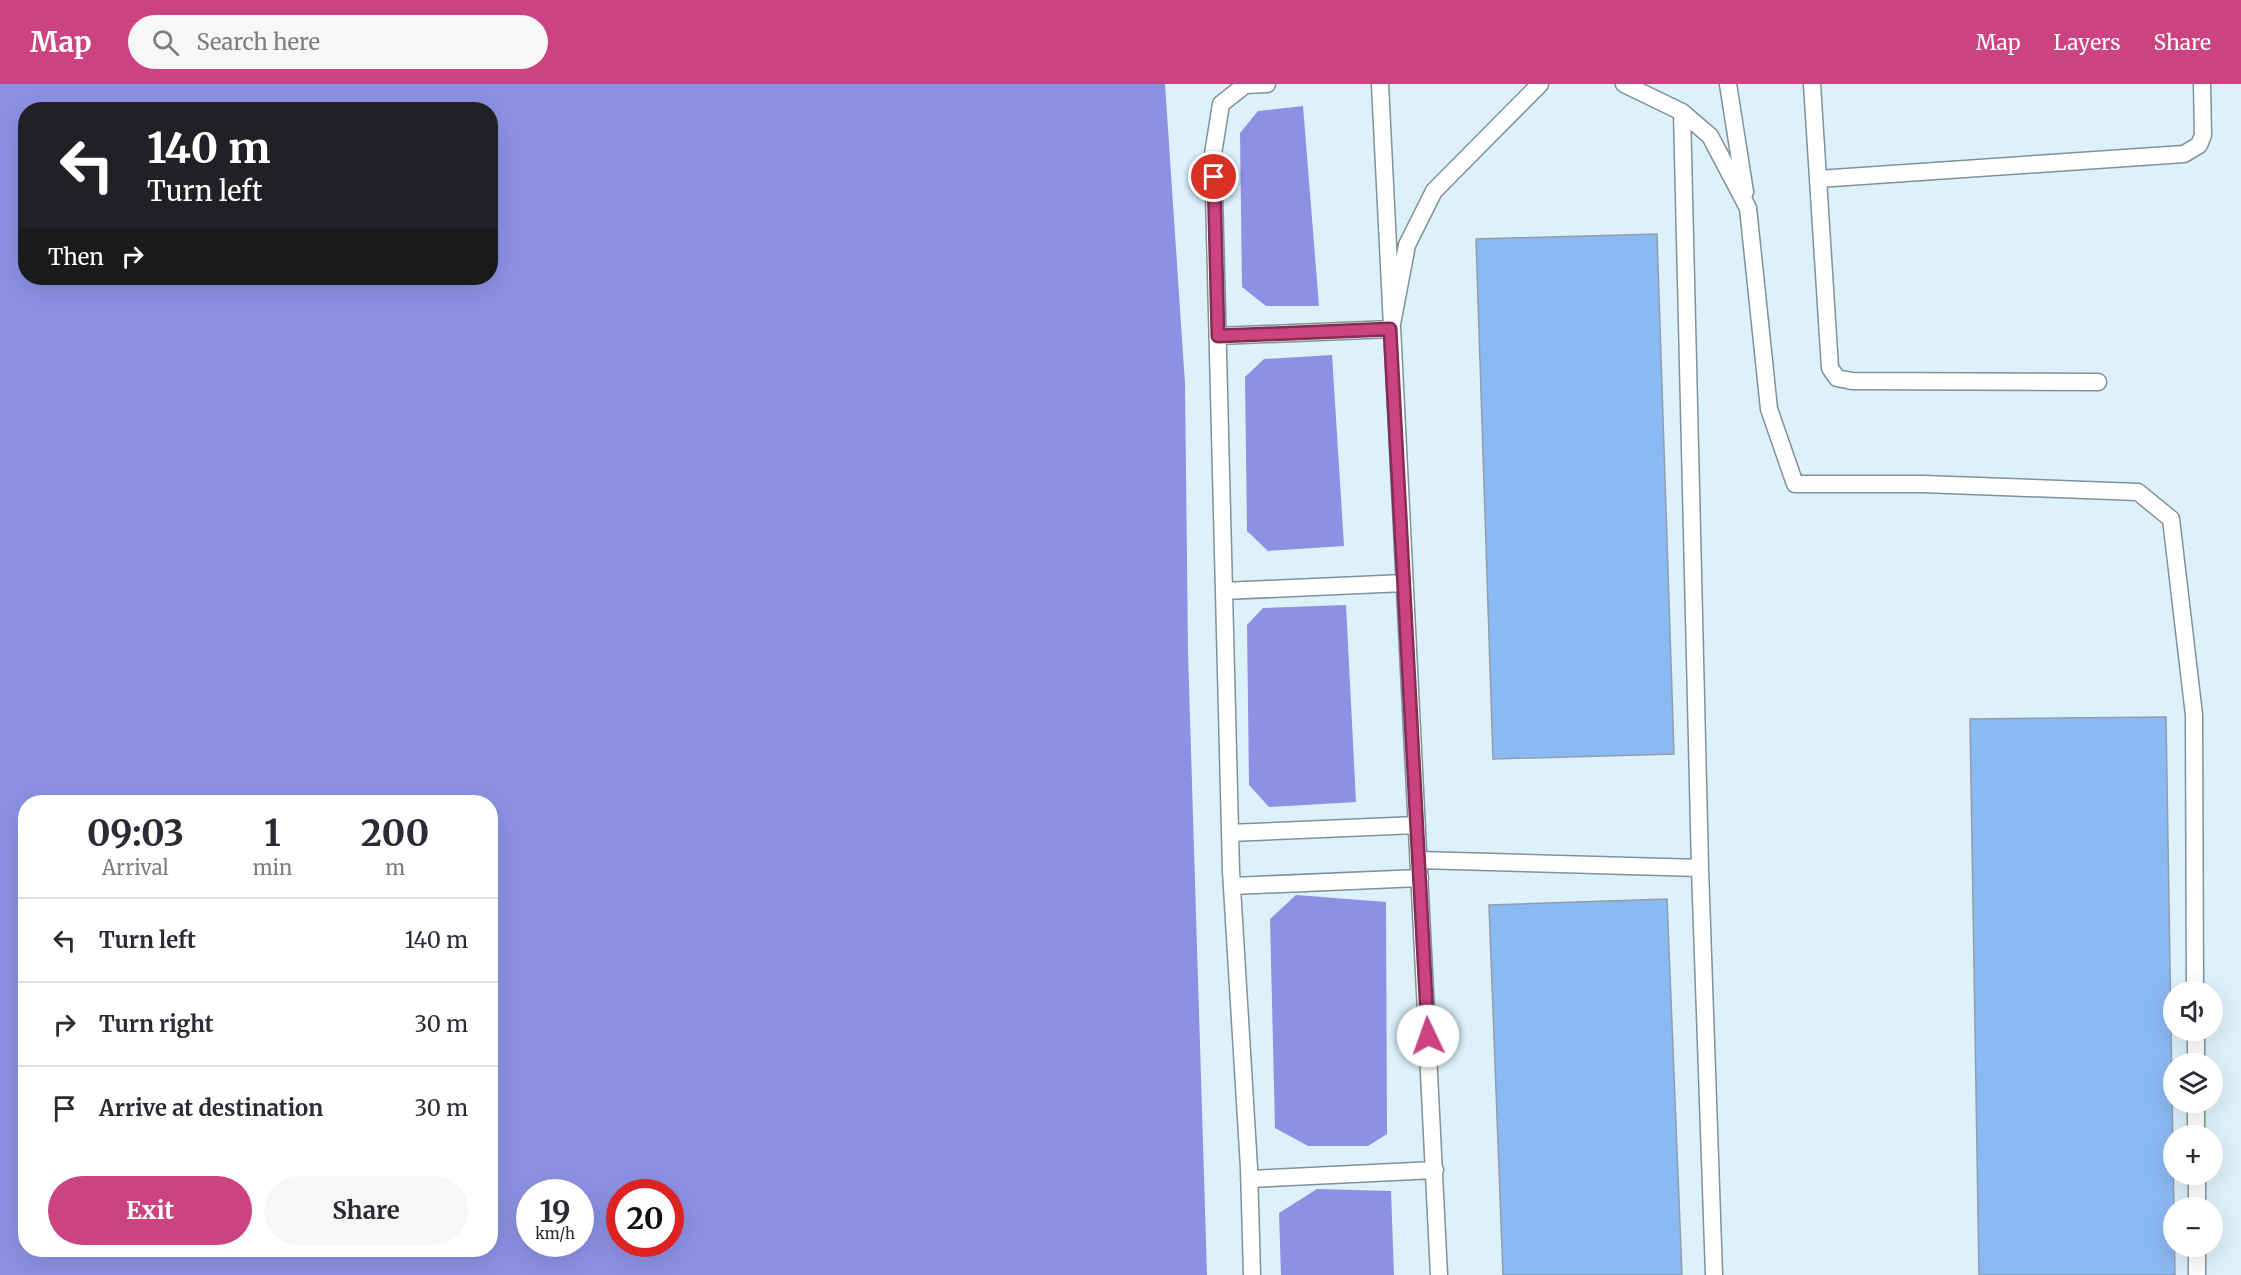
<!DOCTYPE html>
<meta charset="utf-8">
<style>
body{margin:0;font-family:Merriweather,serif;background:#f7f7f7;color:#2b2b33;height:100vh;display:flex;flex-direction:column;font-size:22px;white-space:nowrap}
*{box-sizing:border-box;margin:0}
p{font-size:20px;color:#7c7c81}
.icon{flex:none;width:33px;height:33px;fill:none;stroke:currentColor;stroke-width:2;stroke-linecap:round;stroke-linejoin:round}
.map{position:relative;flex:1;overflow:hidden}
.sheet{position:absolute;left:18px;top:711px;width:480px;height:462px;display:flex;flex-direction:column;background:#fff;border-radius:24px;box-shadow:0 6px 24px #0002}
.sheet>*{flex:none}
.hud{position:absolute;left:18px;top:18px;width:480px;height:183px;border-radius:24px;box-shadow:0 6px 24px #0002;background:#202124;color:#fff;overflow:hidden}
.controls{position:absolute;left:2163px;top:897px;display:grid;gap:12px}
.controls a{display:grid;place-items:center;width:60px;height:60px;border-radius:50%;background:#fff;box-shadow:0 6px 24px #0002;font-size:30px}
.speed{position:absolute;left:516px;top:1095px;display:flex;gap:12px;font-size:30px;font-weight:700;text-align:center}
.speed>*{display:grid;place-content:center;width:78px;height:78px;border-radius:50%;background:#fff;box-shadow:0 6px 24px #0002;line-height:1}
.speed small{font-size:15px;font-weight:400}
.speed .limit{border:9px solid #d22;background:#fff;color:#111}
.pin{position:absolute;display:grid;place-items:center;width:51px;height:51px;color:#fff;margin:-26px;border:3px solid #fff;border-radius:50%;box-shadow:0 2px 6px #0007}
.me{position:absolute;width:66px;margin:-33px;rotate:357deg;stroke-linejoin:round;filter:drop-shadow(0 0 4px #0008)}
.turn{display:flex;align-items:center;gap:21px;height:126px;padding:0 30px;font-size:27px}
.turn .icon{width:78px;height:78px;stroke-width:2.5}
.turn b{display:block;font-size:42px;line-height:51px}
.then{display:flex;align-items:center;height:57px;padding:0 30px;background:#0003;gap:12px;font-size:22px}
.eta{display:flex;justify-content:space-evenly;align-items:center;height:102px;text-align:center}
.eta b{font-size:36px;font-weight:700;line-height:42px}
.action{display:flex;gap:12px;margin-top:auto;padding:12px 30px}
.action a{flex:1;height:69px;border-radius:36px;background:#cb4380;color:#fff;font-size:24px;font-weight:700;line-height:69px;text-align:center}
.action a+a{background:#f7f7f7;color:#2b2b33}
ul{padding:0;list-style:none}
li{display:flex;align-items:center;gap:18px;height:84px;padding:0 30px;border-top:2px solid #e1e1e2}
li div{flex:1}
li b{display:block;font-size:22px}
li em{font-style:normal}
header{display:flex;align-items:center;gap:36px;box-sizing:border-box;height:84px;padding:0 30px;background:#cb4380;color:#fff}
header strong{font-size:28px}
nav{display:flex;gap:33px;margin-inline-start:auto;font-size:21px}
.search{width:420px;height:54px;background:#f7f7f7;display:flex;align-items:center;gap:15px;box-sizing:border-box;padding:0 21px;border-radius:33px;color:#7c7c81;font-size:22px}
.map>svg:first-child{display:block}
.water{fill:#8c91e4;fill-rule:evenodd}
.building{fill:#8bb9f3;stroke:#929dab;stroke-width:1.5}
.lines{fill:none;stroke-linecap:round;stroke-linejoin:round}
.service-casing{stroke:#7f919a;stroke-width:19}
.service{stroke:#fff;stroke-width:16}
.route-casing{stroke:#842c53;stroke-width:15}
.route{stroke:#cb4380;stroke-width:10}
</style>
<header>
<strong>Map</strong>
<div class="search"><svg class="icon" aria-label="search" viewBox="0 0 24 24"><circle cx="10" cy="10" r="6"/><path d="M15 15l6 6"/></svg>Search here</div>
<nav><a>Map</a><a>Layers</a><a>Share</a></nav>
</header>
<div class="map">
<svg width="2241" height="1191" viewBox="0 0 2241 1191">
<rect width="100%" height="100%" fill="#ddf1fb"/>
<path class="water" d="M 0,0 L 1165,0 L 1185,300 L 1188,568 L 1207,1191 L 0,1191 ZM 26,26 L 490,26 L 490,194 L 26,194 ZM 490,718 L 490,1166 L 26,1166 L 26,718 ZM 580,1108 L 580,1160 L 530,1160 L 530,1108 ZM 620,1108 L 670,1108 L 670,1160 L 620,1160 Z
M 1303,22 L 1319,222 L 1266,222 L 1242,203 L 1240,49 L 1258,27 Z
M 1332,271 L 1344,462 L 1268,467 L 1247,447 L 1245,293 L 1264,275 Z
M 1346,521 L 1356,718 L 1269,723 L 1249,701 L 1247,541 L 1263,524 Z
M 1296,811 L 1386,818 L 1387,1050 L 1368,1062 L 1308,1062 L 1275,1044 L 1270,835 Z
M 1317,1105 L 1391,1107 L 1394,1191 L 1281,1191 L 1279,1129 Z"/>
<path class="building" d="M 1657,150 L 1674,670 L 1493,675 L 1476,155 Z
M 2166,633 L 2175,1191 L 1979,1191 L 1970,635 Z
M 1667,815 L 1682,1191 L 1503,1191 L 1489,821 Z"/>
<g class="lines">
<g class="service-casing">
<path id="service" d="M 1380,0 L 1439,1191
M 1624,0 L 1682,28 L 1710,52 L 1748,124 L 1769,325 L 1795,400 L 1923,400 L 2138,408 L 2171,435 L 2194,631 L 2195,908
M 1728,0 L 1745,108
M 1812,0 L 1830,284 L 1837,294 L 1852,297 L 2098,298
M 1682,28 L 1700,784 L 1714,1191
M 1818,95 L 2184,70 L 2199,61 L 2203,51 L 2202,0
M 1218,252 L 1391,245 L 1407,161 L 1434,107 L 1540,0
M 1224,507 L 1404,499
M 1230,749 L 1417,741
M 1419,776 L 1700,784
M 1232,802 L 1420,794
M 2196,946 L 2196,980
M 2196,1018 L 2196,1052
M 2197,1090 L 2197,1124
M 1249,1095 L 1435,1086
M 2197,1162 L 2197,1191
M 1252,1191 L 1249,1084 L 1231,787 L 1213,70 L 1221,20 L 1245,1 L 1267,0"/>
</g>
<use href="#service" class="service"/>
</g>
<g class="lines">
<g class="route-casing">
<path id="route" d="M 1214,93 L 1218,252 L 1390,245 L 1428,952"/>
</g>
<use href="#route" class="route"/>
</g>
</svg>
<div class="controls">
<a><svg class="icon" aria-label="sound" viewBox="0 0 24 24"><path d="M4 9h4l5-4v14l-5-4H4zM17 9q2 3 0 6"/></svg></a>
<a><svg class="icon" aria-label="layers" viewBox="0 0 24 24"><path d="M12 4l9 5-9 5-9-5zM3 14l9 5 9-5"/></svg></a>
<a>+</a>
<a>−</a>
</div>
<div class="speed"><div>19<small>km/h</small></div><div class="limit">20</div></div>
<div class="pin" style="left:1214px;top:93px;background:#d93025"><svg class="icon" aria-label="arrive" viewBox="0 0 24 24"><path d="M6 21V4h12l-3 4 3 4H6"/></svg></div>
<svg class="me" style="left:1428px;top:952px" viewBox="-20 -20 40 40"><circle r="19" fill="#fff"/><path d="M0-13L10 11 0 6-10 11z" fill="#cb4380"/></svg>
<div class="hud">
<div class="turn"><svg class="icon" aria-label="left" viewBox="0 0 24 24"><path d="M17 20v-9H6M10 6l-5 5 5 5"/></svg><div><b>140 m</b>Turn left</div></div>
<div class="then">Then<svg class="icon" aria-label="right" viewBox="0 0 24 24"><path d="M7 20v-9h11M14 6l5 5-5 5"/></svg></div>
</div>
<section class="sheet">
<div class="eta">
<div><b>09:03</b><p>Arrival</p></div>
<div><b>1</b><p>min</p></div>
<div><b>200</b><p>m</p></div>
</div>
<ul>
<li><svg class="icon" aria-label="left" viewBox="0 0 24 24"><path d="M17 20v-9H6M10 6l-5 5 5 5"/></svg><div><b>Turn left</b></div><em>140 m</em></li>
<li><svg class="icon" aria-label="right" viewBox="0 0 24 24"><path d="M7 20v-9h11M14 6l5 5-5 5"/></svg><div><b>Turn right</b></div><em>30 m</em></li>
<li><svg class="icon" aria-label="arrive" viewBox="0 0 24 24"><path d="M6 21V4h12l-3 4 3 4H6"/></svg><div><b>Arrive at destination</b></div><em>30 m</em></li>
</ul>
<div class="action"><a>Exit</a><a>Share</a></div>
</section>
</div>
